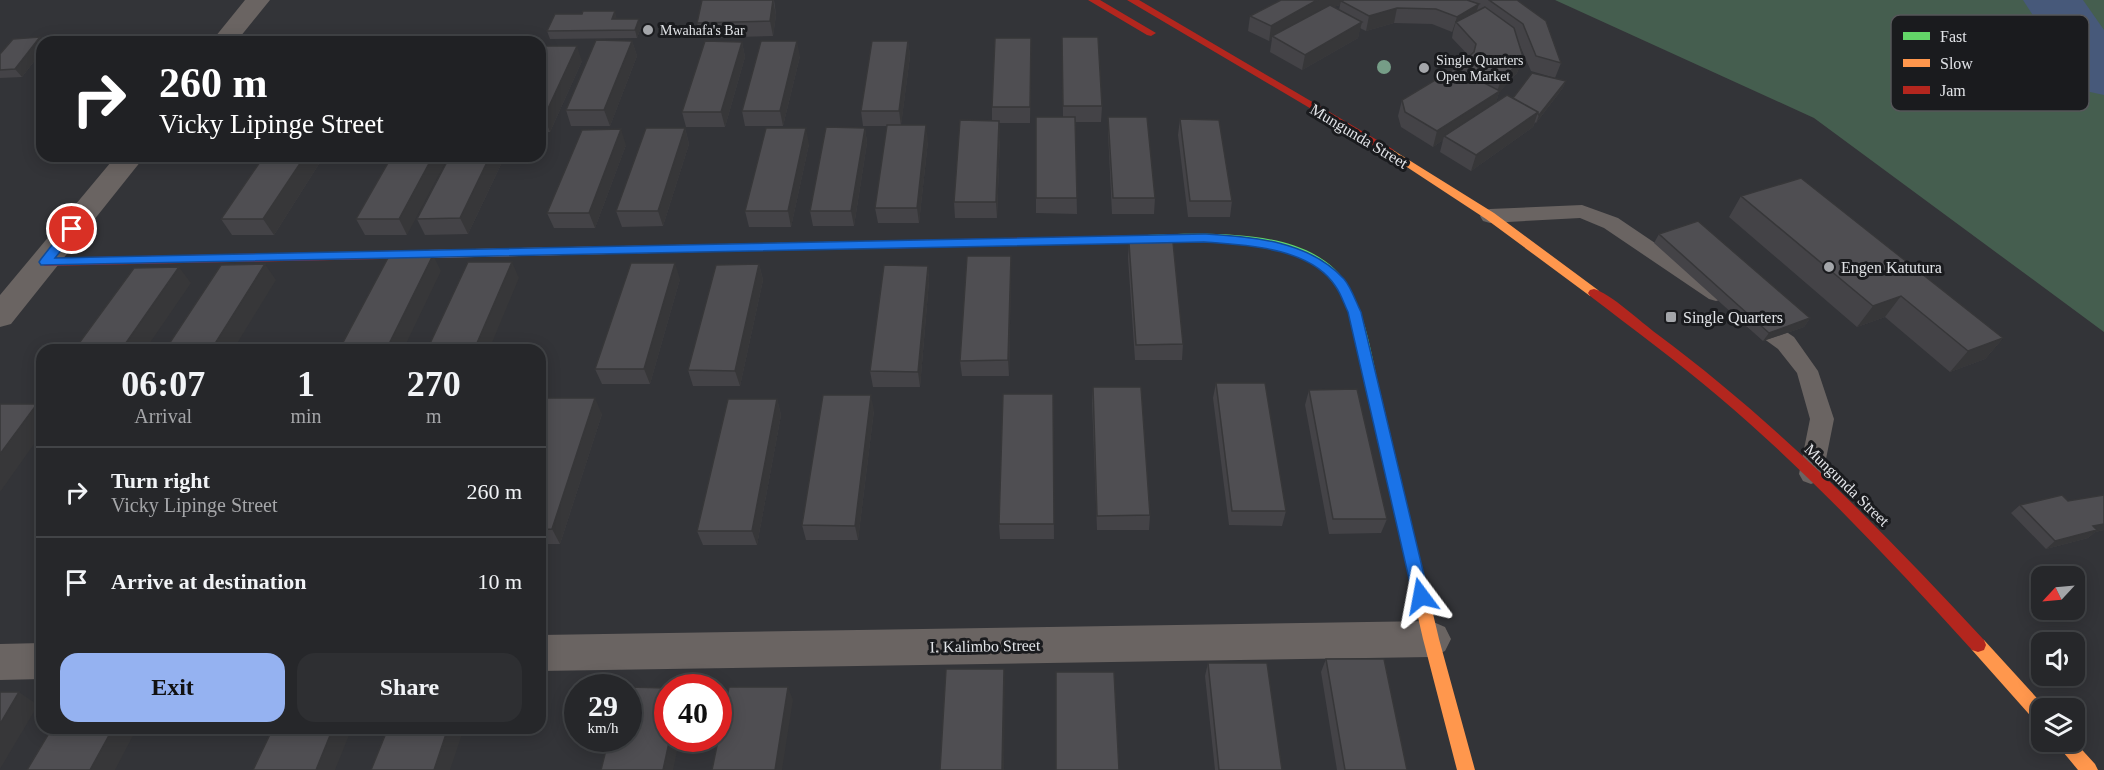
<!DOCTYPE html>
<style>
body{margin:0;font-family:"Times New Roman",serif;background:#2e2f32;color:#f1f3f6;height:100vh;display:flex;flex-direction:column;font-size:22px;white-space:nowrap}
*{box-sizing:border-box;margin:0}
p{font-size:20px;color:#a4a5a8}
.icon{flex:none;width:33px;height:33px;fill:none;stroke:currentColor;stroke-width:2;stroke-linecap:round;stroke-linejoin:round}
.map{position:relative;flex:1;overflow:hidden}
.panel{position:absolute;left:36px;top:344px;width:510px;height:390px;display:flex;flex-direction:column;background:#26272a;border-radius:18px;box-shadow:0 3px 15px #0003,0 0 0 2px #424447}
.panel>*{flex:none}
.top-card{position:absolute;left:36px;top:36px;width:510px;height:126px;border-radius:18px;box-shadow:0 3px 15px #0003,0 0 0 2px #424447;background:#202124;color:#fff;overflow:hidden}
.needle{width:39px;rotate:244deg}
.tools{position:absolute;left:2031px;top:566px;display:grid;gap:12px}
.tools a{display:grid;place-items:center;width:54px;height:54px;border-radius:12px;background:#26272a;box-shadow:0 3px 15px #0003,0 0 0 2px #424447;font-size:30px}
.speed{position:absolute;left:564px;top:674px;display:flex;gap:12px;font-size:30px;font-weight:700;text-align:center}
.speed>*{display:grid;place-content:center;width:78px;height:78px;border-radius:50%;background:#26272a;box-shadow:0 3px 15px #0003,0 0 0 2px #424447;line-height:1}
.speed small{font-size:15px;font-weight:400}
.speed .limit{border:9px solid #d22;background:#fff;color:#111}
.pin{position:absolute;display:grid;place-items:center;width:51px;height:51px;color:#fff;margin:-26px;border:3px solid #fff;border-radius:50%;box-shadow:0 2px 6px #0007}
.me{position:absolute;width:66px;margin:-33px;rotate:347deg;stroke-linejoin:round;filter:drop-shadow(0 0 4px #0008)}
.turn{display:flex;align-items:center;gap:21px;height:126px;padding:0 24px;font-size:27px}
.turn .icon{width:78px;height:78px;stroke-width:2.5}
.turn b{display:block;font-size:42px;line-height:51px}
.eta{display:flex;justify-content:space-evenly;align-items:center;height:102px;text-align:center}
.eta b{font-size:36px;font-weight:700;line-height:42px}
.button{display:flex;gap:12px;margin-top:auto;padding:12px 24px}
.button a{flex:1;height:69px;border-radius:18px;background:#95b2f1;color:#111;font-size:24px;font-weight:700;line-height:69px;text-align:center}
.button a+a{background:#2e2f32;color:#f1f3f6}
ul{padding:0;list-style:none}
li{display:flex;align-items:center;gap:18px;height:90px;padding:0 24px;border-top:2px solid #424447}
li div{flex:1}
li b{display:block;font-size:22px}
li em{font-style:normal}
.map>svg:first-child{display:block}
.green{fill:#455e4f}
.lines{fill:none;stroke-linecap:round;stroke-linejoin:round}
.river{fill:#47597a;fill-rule:evenodd}
.lane{fill:#6a6462;fill-rule:evenodd}
.street{fill:#6a6462;fill-rule:evenodd}
.fast{fill:#63d668;fill-rule:evenodd}
.slow{fill:#ff974d;fill-rule:evenodd}
.jam{fill:#b3261e;fill-rule:evenodd}
.tree{fill:#769d87}
.wall{fill:#444347;fill-rule:evenodd}
.shaded-wall{fill:#373739}
.building{fill:#4f4e52;stroke:#373739;stroke-width:1.5}
.route{fill:#1a73e8;stroke:#114b97;stroke-width:1.5}
.poi-dot{fill:#a4a6aa;stroke:#1a1b1e;stroke-width:2}
.labels{text-anchor:middle;dominant-baseline:central;stroke-width:6;stroke-linejoin:round;paint-order:stroke}
.far-poi-label{font-size:14px;fill:#e1e3e7;stroke:#1a1b1e;text-anchor:start}
.street-label{font-size:16px;fill:#e1e3e7;stroke:#1a1b1e}
.poi-label{font-size:16px;fill:#e1e3e7;stroke:#1a1b1e;text-anchor:start}
.key{fill:#1a1b1e;stroke:#56575a;stroke-width:1.5}
.key-label{font-size:16px;fill:#e1e3e7}
</style>
<div class="map">
<svg width="2104" height="770" viewBox="0 0 2104 770">
<rect width="100%" height="100%" fill="#333438"/>
<path class="green" d="M 1555,0 L 2053,0 L 2104,76 L 2104,332 L 1814,118 Z
M 2056,0 L 2104,0 L 2104,69 Z"/>
<g class="lines">
<path class="river" d="M 2023,0 L 2083,0 L 2104,30 L 2104,95 L 2081,90 Z"/>
<path class="lane" d="M 1582,205 L 1618,218 L 1723,289 L 1726,294 L 1723,299 L 1716,301 L 1709,299 L 1604,228 L 1580,218 L 1490,223 L 1483,221 L 1480,216 L 1483,211 L 1490,209 Z
M 1753,312 L 1761,315 L 1794,337 L 1818,371 L 1834,419 L 1823,474 L 1819,481 L 1811,484 L 1803,481 L 1799,474 L 1810,419 L 1797,373 L 1778,349 L 1745,325 L 1742,320 L 1745,315 Z"/>
<path class="street" d="M 245,0 L 270,0 L 236,42 L 211,42 Z
M 116,156 L 145,156 L 11,324 L 0,327 L 0,295 Z
M 1431,621 L 1445,627 L 1451,639 L 1445,651 L 1431,657 L 540,671 L 540,635 Z
M 42,643 L 42,679 L 0,680 L 0,644 Z"/>
<path class="fast" d="M 1171,234 C 1228,233 1319,231 1350,289 C 1368,322 1372,360 1381,395 L 1379,399 L 1369,399 L 1367,395 C 1359,362 1357,323 1339,292 C 1305,232 1206,242 1147,243 L 1141,239 L 1147,235 Z"/>
<path class="slow" d="M 1388,147 L 1494,213 L 1598,290 L 1600,293 L 1598,296 L 1590,296 L 1486,219 L 1384,152 L 1382,150 Z
M 869,241 L 873,242 L 875,245 L 873,248 L 428,258 L 422,254 L 428,250 Z
M 1374,390 L 1379,391 L 1381,395 L 1439,639 L 1475,770 L 1457,770 L 1423,639 L 1367,395 L 1369,391 Z
M 1978,638 L 1984,640 L 2046,708 L 2042,708 L 2042,724 L 2036,722 L 1972,650 L 1970,645 L 1972,640 Z
M 2054,741 L 2074,741 L 2095,764 L 2098,770 L 2078,770 Z"/>
<path class="jam" d="M 1088,0 L 1100,0 L 1156,33 L 1151,36 L 1147,35 Z
M 1127,0 L 1139,0 L 1394,150 L 1388,153 L 1384,152 Z
M 1147,235 L 1151,236 L 1153,239 L 1151,242 L 869,249 L 863,245 L 869,241 Z
M 428,250 L 434,254 L 428,258 L 45,266 L 39,262 L 45,258 Z
M 1594,289 C 1610,293 1642,323 1657,334 C 1777,423 1882,530 1984,640 L 1986,645 L 1984,650 L 1978,652 L 1972,650 C 1892,562 1810,474 1719,397 C 1677,361 1633,329 1590,296 L 1588,293 L 1590,290 Z"/>
</g>
<circle class="tree" cx="1384" cy="67" r="7"/>
<path class="wall" d="M 774,0 L 776,15 L 773,36 L 701,38 L 697,23 Z
M 1281,0 L 1517,0 L 1561,63 L 1555,78 L 1531,71 L 1517,39 L 1523,57 L 1517,73 L 1499,92 L 1496,103 L 1513,98 L 1566,81 L 1562,89 L 1536,123 L 1535,122 L 1533,127 L 1471,171 L 1440,152 L 1443,140 L 1433,147 L 1401,127 L 1398,116 L 1402,100 L 1462,71 L 1466,59 L 1469,56 L 1452,38 L 1453,32 L 1452,32 L 1432,24 L 1394,23 L 1366,31 L 1360,28 L 1358,38 L 1302,70 L 1270,52 L 1272,39 L 1269,41 L 1248,31 L 1250,16 ZM 1340,5 L 1339,10 L 1333,7 Z
M 617,19 L 641,27 L 637,38 L 550,39 L 547,31 Z
M 632,41 L 637,56 L 610,126 L 571,126 L 566,110 Z
M 908,41 L 910,56 L 901,125 L 928,141 L 919,223 L 878,223 L 875,208 L 887,126 L 863,126 L 861,111 Z
M 42,42 L 42,51 L 22,77 L 0,78 L 0,54 Z
M 742,42 L 745,57 L 725,127 L 686,127 L 682,112 Z
M 540,47 L 582,61 L 550,132 L 540,132 Z
M 1062,52 L 1102,106 L 1101,122 L 1075,122 L 1077,214 L 1036,213 L 1036,117 L 1063,117 Z
M 1031,53 L 1030,123 L 999,123 L 1000,136 L 997,218 L 955,218 L 954,202 L 992,121 L 992,107 Z
M 800,56 L 783,126 L 745,126 L 742,111 Z
M 1108,117 L 1155,198 L 1154,214 L 1112,214 L 1108,132 Z
M 1180,119 L 1232,201 L 1230,217 L 1188,217 L 1178,135 Z
M 685,128 L 689,144 L 663,226 L 622,227 L 616,211 Z
M 865,128 L 867,143 L 854,226 L 813,226 L 810,211 Z
M 809,144 L 791,227 L 749,227 L 745,211 Z
M 626,145 L 595,228 L 554,228 L 547,213 Z
M 264,156 L 324,156 L 274,235 L 232,235 L 221,219 Z
M 392,156 L 407,235 L 365,235 L 356,219 Z
M 450,156 L 505,156 L 468,234 L 425,235 L 417,219 Z
M 1741,196 L 2003,338 L 1985,359 L 1950,372 L 1885,317 L 1857,327 L 1729,217 Z
M 1659,234 L 1810,318 L 1804,327 L 1763,341 L 1654,243 Z
M 1129,243 L 1183,344 L 1182,360 L 1135,360 L 1128,258 Z
M 1011,256 L 1011,272 L 1009,376 L 962,376 L 960,361 Z
M 759,264 L 763,280 L 740,386 L 693,386 L 688,370 Z
M 928,266 L 929,281 L 920,387 L 873,387 L 870,371 Z
M 680,279 L 650,384 L 602,384 L 595,369 Z
M 1216,383 L 1286,511 L 1282,526 L 1229,525 L 1213,398 Z
M 1093,387 L 1150,515 L 1149,530 L 1097,530 L 1092,402 Z
M 1309,390 L 1387,519 L 1381,533 L 1329,534 L 1305,405 Z
M 1053,394 L 1054,539 L 1000,539 L 999,524 Z
M 777,399 L 781,415 L 757,545 L 703,545 L 697,531 Z
M 874,410 L 858,540 L 806,540 L 802,525 Z
M 602,414 L 560,544 L 540,544 L 540,415 Z
M 2104,495 L 2104,530 L 2095,532 L 2088,538 L 2046,549 L 2011,513 L 2020,505 L 2068,501 Z
M 1326,659 L 1407,770 L 1337,770 L 1321,672 Z
M 1208,663 L 1282,770 L 1215,770 L 1205,676 Z"/>
<path class="shaded-wall" d="M 773,0 L 776,15 L 773,36 L 770,21 Z
M 1317,0 L 1358,0 L 1341,1 L 1340,5 L 1326,9 L 1272,36 L 1272,39 L 1269,41 L 1271,26 Z
M 1479,4 L 1474,19 L 1456,22 L 1453,32 L 1452,32 L 1457,17 Z
M 1397,8 L 1394,23 L 1366,31 L 1369,16 Z
M 615,11 L 617,19 L 612,19 Z
M 639,19 L 641,27 L 637,38 L 635,30 Z
M 1362,22 L 1358,38 L 1302,70 L 1305,55 Z
M 40,37 L 44,42 L 42,42 L 42,51 L 22,77 L 15,69 Z
M 632,41 L 637,56 L 610,126 L 604,110 Z
M 797,41 L 800,56 L 783,126 L 780,111 Z
M 908,41 L 910,56 L 901,126 L 899,111 Z
M 742,42 L 745,57 L 725,127 L 721,112 Z
M 577,46 L 582,61 L 550,132 L 544,117 Z
M 1523,57 L 1517,73 L 1499,92 L 1495,107 L 1444,136 L 1443,140 L 1433,147 L 1437,131 L 1496,94 L 1500,83 Z
M 1566,81 L 1562,89 L 1536,123 L 1539,115 Z
M 1538,112 L 1533,127 L 1471,171 L 1476,155 Z
M 999,121 L 1000,136 L 997,218 L 996,202 Z
M 926,125 L 928,141 L 919,223 L 917,208 Z
M 685,128 L 689,144 L 663,226 L 658,211 Z
M 806,128 L 809,144 L 791,227 L 788,211 Z
M 865,128 L 867,143 L 854,226 L 851,211 Z
M 621,129 L 626,145 L 595,228 L 589,213 Z
M 305,156 L 324,156 L 274,235 L 263,219 Z
M 433,156 L 449,156 L 407,235 L 399,219 Z
M 490,156 L 505,156 L 468,234 L 460,218 Z
M 433,255 L 441,271 L 403,350 L 386,350 Z
M 1011,256 L 1011,272 L 1009,376 L 1008,360 Z
M 512,262 L 519,278 L 489,350 L 474,350 Z
M 675,263 L 680,279 L 650,384 L 644,369 Z
M 265,264 L 276,280 L 233,350 L 211,350 Z
M 759,264 L 763,280 L 740,386 L 735,371 Z
M 928,266 L 929,281 L 920,387 L 918,372 Z
M 179,267 L 191,283 L 145,350 L 121,350 Z
M 1901,296 L 1885,317 L 1857,327 L 1873,306 Z
M 1810,318 L 1804,327 L 1763,341 L 1769,333 Z
M 2003,338 L 1985,359 L 1950,372 L 1968,351 Z
M 871,395 L 874,410 L 858,540 L 855,526 Z
M 595,398 L 602,414 L 560,544 L 552,529 Z
M 777,399 L 781,415 L 757,545 L 752,531 Z
M 37,404 L 42,409 L 42,433 L 0,492 L 0,454 Z
M 2104,524 L 2104,530 L 2095,532 L 2088,538 L 2046,549 L 2055,541 L 2093,526 Z
M 1004,669 L 1005,682 L 1004,770 L 1002,770 Z
M 788,687 L 793,700 L 782,770 L 775,770 Z
M 19,692 L 38,705 L 0,769 L 0,724 Z
M 113,728 L 137,728 L 115,770 L 90,770 Z
M 333,728 L 352,728 L 335,770 L 316,770 Z
M 448,728 L 464,728 L 450,770 L 434,770 Z
M 670,738 L 680,738 L 673,770 L 663,770 Z"/>
<path class="building" d="M 702,0 L 773,0 L 770,21 L 697,23 Z
M 1281,0 L 1317,0 L 1271,26 L 1250,16 Z
M 1344,0 L 1467,0 L 1479,4 L 1457,17 L 1436,9 L 1397,8 L 1369,16 L 1341,1 Z
M 1489,0 L 1517,0 L 1546,21 L 1561,63 L 1536,56 L 1523,24 Z
M 1330,5 L 1362,22 L 1305,55 L 1272,36 Z
M 1485,7 L 1514,28 L 1523,57 L 1500,83 L 1464,64 L 1466,59 L 1474,52 L 1476,44 L 1456,22 Z
M 583,11 L 615,11 L 612,19 L 639,19 L 635,30 L 547,31 L 555,14 L 582,14 Z
M 40,37 L 15,69 L 0,70 L 0,54 L 13,39 Z
M 1062,37 L 1098,37 L 1102,106 L 1063,106 Z
M 995,38 L 1031,38 L 1030,107 L 992,107 Z
M 596,40 L 632,41 L 604,110 L 566,110 Z
M 705,41 L 742,42 L 721,112 L 682,112 Z
M 761,41 L 797,41 L 780,111 L 742,111 Z
M 872,41 L 908,41 L 899,111 L 861,111 Z
M 540,46 L 577,46 L 544,117 L 540,116 Z
M 1455,68 L 1500,91 L 1437,131 L 1405,112 L 1402,100 Z
M 1532,73 L 1566,81 L 1539,115 L 1538,114 L 1538,112 L 1513,98 Z
M 1507,95 L 1538,112 L 1476,155 L 1444,136 Z
M 1036,117 L 1075,117 L 1077,198 L 1036,198 Z
M 1108,117 L 1147,117 L 1155,198 L 1113,198 Z
M 1180,119 L 1219,120 L 1232,201 L 1190,201 Z
M 960,120 L 999,121 L 996,202 L 954,202 Z
M 887,125 L 926,125 L 917,208 L 875,208 Z
M 826,127 L 865,128 L 851,211 L 810,211 Z
M 646,128 L 685,128 L 658,211 L 616,211 Z
M 766,128 L 806,128 L 788,211 L 745,211 Z
M 621,129 L 589,213 L 547,213 L 582,130 Z
M 264,156 L 305,156 L 263,219 L 221,219 Z
M 392,156 L 433,156 L 399,219 L 356,219 Z
M 450,156 L 490,156 L 460,218 L 417,219 Z
M 1801,178 L 2003,338 L 1968,351 L 1901,296 L 1873,306 L 1741,196 Z
M 1698,221 L 1810,318 L 1769,333 L 1659,234 Z
M 1173,242 L 1183,344 L 1136,345 L 1129,243 Z
M 433,255 L 386,350 L 339,350 L 389,256 Z
M 967,256 L 1011,256 L 1008,360 L 960,361 Z
M 468,262 L 512,262 L 474,350 L 427,350 Z
M 631,263 L 675,263 L 644,369 L 595,369 Z
M 265,264 L 211,350 L 165,350 L 221,265 Z
M 759,264 L 735,371 L 688,370 L 716,265 Z
M 884,265 L 928,266 L 918,372 L 870,371 Z
M 179,267 L 121,350 L 74,350 L 134,268 Z
M 1216,383 L 1265,383 L 1286,511 L 1232,511 Z
M 1093,387 L 1141,387 L 1150,515 L 1097,516 Z
M 1357,389 L 1387,519 L 1333,519 L 1309,390 Z
M 1003,394 L 1053,394 L 1054,524 L 999,524 Z
M 823,395 L 871,395 L 855,526 L 802,525 Z
M 546,398 L 595,398 L 552,529 L 540,530 L 540,415 Z
M 728,399 L 777,399 L 752,531 L 697,531 Z
M 0,404 L 37,404 L 0,454 Z
M 2062,495 L 2068,501 L 2104,495 L 2104,524 L 2093,526 L 2097,530 L 2055,541 L 2020,505 Z
M 1326,659 L 1384,659 L 1407,770 L 1345,770 Z
M 1208,663 L 1267,663 L 1282,770 L 1219,770 Z
M 946,669 L 1004,669 L 1002,770 L 940,770 Z
M 1056,672 L 1114,672 L 1119,770 L 1056,770 Z
M 628,687 L 668,688 L 668,738 L 670,738 L 663,770 L 601,770 L 609,738 L 628,738 Z
M 729,687 L 788,687 L 775,770 L 712,770 Z
M 0,692 L 19,692 L 0,724 Z
M 52,728 L 113,728 L 90,770 L 27,770 Z
M 273,728 L 333,728 L 316,770 L 253,770 Z
M 388,728 L 448,728 L 434,770 L 371,770 Z"/>
<path class="route" d="M 72,225 L 78,229 L 55,258 L 1204,234 C 1253,237 1308,240 1344,279 C 1351,287 1356,302 1361,312 L 1429,596 L 1426,601 L 1421,603 L 1415,601 L 1413,596 L 1348,312 C 1344,304 1341,294 1336,287 C 1311,247 1245,245 1204,242 L 41,265 L 39,262 L 41,259 L 67,226 Z"/>
<g class="poi-dot">
<circle cx="648" cy="30" r="6"/>
<circle cx="1424" cy="68" r="6"/>
<circle cx="1829" cy="267" r="6"/>
<rect x="1665" y="311" width="12" height="12" rx="3"/>
</g>
<g class="labels">
<g class="far-poi-label">
<text x="660" y="30">Mwahafa's Bar</text>
<text x="1436" y="60">Single Quarters<tspan x="1436" dy="16">Open Market</tspan></text>
</g>
<g class="street-label">
<text transform="translate(1359 136) rotate(31)">Mungunda Street</text>
<text transform="translate(1847 485) rotate(44)">Mungunda Street</text>
<text transform="translate(985 646) rotate(-1)">I. Kalimbo Street</text>
</g>
<g class="poi-label">
<text x="1841" y="267">Engen Katutura</text>
<text x="1683" y="317">Single Quarters</text>
</g>
</g>
<rect x="1891" y="15" width="198" height="96" rx="9" class="key"/>
<rect x="1903" y="32" width="27" height="8" fill="#63d668"/>
<rect x="1903" y="59" width="27" height="8" fill="#ff974d"/>
<rect x="1903" y="86" width="27" height="8" fill="#b3261e"/>
<g class="key-label">
<text x="1940" y="42">Fast</text>
<text x="1940" y="69">Slow</text>
<text x="1940" y="96">Jam</text>
</g>
</svg>
<div class="tools">
<a><svg class="needle" viewBox="-14 -14 28 28"><path d="M0-13l5 13h-10z" fill="#e53935"/><path d="M0 13l5-13h-10z" fill="#a4a5a8"/></svg></a>
<a><svg class="icon" aria-label="sound" viewBox="0 0 24 24"><path d="M4 9h4l5-4v14l-5-4H4zM17 9q2 3 0 6"/></svg></a>
<a><svg class="icon" aria-label="layers" viewBox="0 0 24 24"><path d="M12 4l9 5-9 5-9-5zM3 14l9 5 9-5"/></svg></a>
</div>
<div class="speed"><div>29<small>km/h</small></div><div class="limit">40</div></div>
<div class="pin" style="left:72px;top:229px;background:#d93025"><svg class="icon" aria-label="arrive" viewBox="0 0 24 24"><path d="M6 21V4h12l-3 4 3 4H6"/></svg></div>
<svg class="me" style="left:1421px;top:596px" viewBox="-20 -20 40 40"><path d="M0-17L14 15 0 8-14 15z" fill="#1a73e8" stroke="#fff" stroke-width="4"/></svg>
<div class="top-card">
<div class="turn"><svg class="icon" aria-label="right" viewBox="0 0 24 24"><path d="M7 20v-9h11M14 6l5 5-5 5"/></svg><div><b>260 m</b>Vicky Lipinge Street</div></div>
</div>
<section class="panel">
<div class="eta">
<div><b>06:07</b><p>Arrival</p></div>
<div><b>1</b><p>min</p></div>
<div><b>270</b><p>m</p></div>
</div>
<ul>
<li><svg class="icon" aria-label="right" viewBox="0 0 24 24"><path d="M7 20v-9h11M14 6l5 5-5 5"/></svg><div><b>Turn right</b><p>Vicky Lipinge Street</p></div><em>260 m</em></li>
<li><svg class="icon" aria-label="arrive" viewBox="0 0 24 24"><path d="M6 21V4h12l-3 4 3 4H6"/></svg><div><b>Arrive at destination</b></div><em>10 m</em></li>
</ul>
<div class="button"><a>Exit</a><a>Share</a></div>
</section>
</div>
